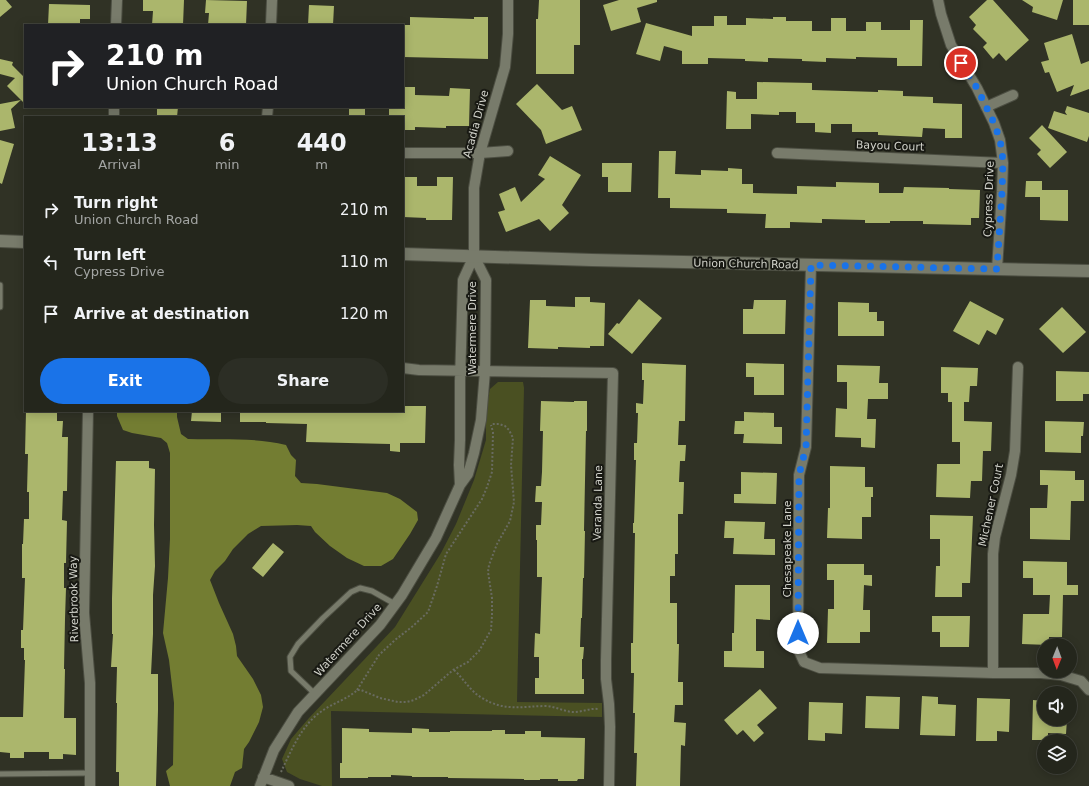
<!DOCTYPE html>
<style>
body{margin:0;font-family:"DejaVu Sans",sans-serif;background:#2c2e25;color:#f1f3f6;height:100vh;display:flex;flex-direction:column;font-size:15px;white-space:nowrap}
*{box-sizing:border-box;margin:0}
p{font-size:13px;color:#a3a5a3}
.icon{flex:none;width:22px;height:22px;fill:none;stroke:currentColor;stroke-width:2;stroke-linecap:round;stroke-linejoin:round}
.map{position:relative;flex:1;overflow:hidden}
.side{position:absolute;left:24px;top:116px;width:380px;height:296px;display:flex;flex-direction:column;background:#24261c;border-radius:0px;box-shadow:0 2px 10px #0003,0 0 0 1px #41433b}
.side>*{flex:none}
.top-card{position:absolute;left:24px;top:24px;width:380px;height:84px;border-radius:0px;box-shadow:0 2px 10px #0003,0 0 0 1px #41433b;background:#202124;color:#fff;overflow:hidden}
.needle{width:26px;rotate:181deg}
.buttons{position:absolute;left:1037px;top:638px;display:grid;gap:8px}
.buttons a{display:grid;place-items:center;width:40px;height:40px;border-radius:50%;background:#24261c;box-shadow:0 2px 10px #0003,0 0 0 1px #41433b;font-size:20px}
.pin{position:absolute;display:grid;place-items:center;width:34px;height:34px;color:#fff;margin:-17px;border:2px solid #fff;border-radius:50%;box-shadow:0 1px 4px #0007}
.me{position:absolute;width:44px;margin:-22px;rotate:0deg;stroke-linejoin:round;filter:drop-shadow(0 0 3px #0008)}
.turn{display:flex;align-items:center;gap:14px;height:84px;padding:0 16px;font-size:18px}
.turn .icon{width:52px;height:52px;stroke-width:2.5}
.turn b{display:block;font-size:28px;line-height:34px}
.eta{display:flex;justify-content:space-evenly;align-items:center;height:68px;text-align:center}
.eta b{font-size:24px;font-weight:600;line-height:28px}
.primary-button{display:flex;gap:8px;margin-top:auto;padding:8px 16px}
.primary-button a{flex:1;height:46px;border-radius:24px;background:#1a73e8;color:#fff;font-size:16px;font-weight:600;line-height:46px;text-align:center}
.primary-button a+a{background:#2c2e25;color:#f1f3f6}
ul{padding:0;list-style:none}
li{display:flex;align-items:center;gap:12px;height:52px;padding:0 16px}
li div{flex:1}
li b{display:block;font-size:15px}
li em{font-style:normal}
.map>svg:first-child{display:block}
.green{fill:#4a5022}
.water{fill:#737d32}
.building{fill:#abb66c}
.lines{fill:none;stroke-linecap:round;stroke-linejoin:round}
.service-casing{stroke:#4c4e42;stroke-width:7}
.minor-casing{stroke:#4c4e42;stroke-width:12}
.tertiary-casing{stroke:#4c4e42;stroke-width:14}
.path{stroke:#696b60;stroke-width:2;stroke-dasharray:2 2;stroke-linecap:butt}
.service{stroke:#787b6b;stroke-width:5}
.minor{stroke:#787b6b;stroke-width:10}
.tertiary{stroke:#787b6b;stroke-width:12}
.route{stroke:#1a73e8;stroke-width:7;stroke-dasharray:0 12.6}
.labels{text-anchor:middle;dominant-baseline:central;stroke-width:4;stroke-linejoin:round;paint-order:stroke}
.street-label{font-size:11px;fill:#d1d2ca;stroke:#181913}
</style>
<div class="map">
<svg width="1089" height="786" viewBox="0 0 1089 786">
<rect width="100%" height="100%" fill="#303225"/>
<path class="green" d="M 498,382 L 523,382 L 524,388 L 517,702 L 602,703 L 602,717 L 331,711 L 332,786 L 322,786 L 300,779 L 287,772 L 282,759 L 291,739 L 309,718 L 395,627 L 441,553 L 456,524 L 474,480 L 486,440 L 486,406 L 490,389 Z"/>
<path class="water" d="M 117,411 L 177,411 L 177,417 L 181,434 L 188,439 C 220,440 254,437 286,445 L 291,455 L 296,460 L 295,476 L 301,483 L 317,484 L 387,493 L 400,499 L 417,512 L 418,520 L 410,534 L 393,559 L 381,566 L 364,566 L 347,558 L 330,546 L 315,532 L 311,526 L 297,525 L 261,526 L 248,534 L 233,549 L 225,561 L 215,571 L 210,580 L 219,603 L 233,634 L 236,646 L 237,656 L 253,679 L 261,695 L 263,707 L 259,722 L 249,742 L 244,749 L 242,768 L 235,772 L 230,786 L 170,786 L 166,771 L 173,765 L 174,703 L 169,660 L 163,633 L 168,578 L 170,539 L 170,453 L 167,443 L 161,438 L 132,433 L 123,430 L 117,416 Z"/>
<path class="building" d="M 0,0 L 6,0 L 12,7 L 0,17 Z
M 143,0 L 184,0 L 183,25 L 152,25 L 153,11 L 143,11 Z
M 206,0 L 247,1 L 246,25 L 208,25 L 209,13 L 205,13 Z
M 539,0 L 580,0 L 580,45 L 574,45 L 574,74 L 536,74 L 536,19 L 538,19 Z
M 619,0 L 657,0 L 657,2 L 637,8 L 641,22 L 611,31 L 603,5 Z
M 987,0 L 993,0 L 1029,40 L 1006,61 L 999,53 L 993,59 L 983,47 L 987,43 L 973,29 L 976,25 L 969,17 Z
M 1022,0 L 1063,0 L 1057,20 L 1032,12 L 1033,7 Z
M 1073,0 L 1089,0 L 1089,25 L 1073,25 Z
M 49,4 L 90,5 L 90,19 L 80,19 L 80,25 L 48,25 Z
M 309,5 L 334,6 L 333,25 L 308,25 Z
M 714,16 L 727,16 L 727,25 L 746,25 L 746,18 L 773,19 L 773,17 L 786,17 L 786,21 L 812,21 L 812,31 L 831,31 L 831,18 L 846,18 L 846,31 L 866,31 L 866,22 L 881,22 L 881,30 L 910,30 L 910,20 L 923,20 L 922,66 L 897,66 L 897,58 L 856,57 L 856,59 L 826,58 L 826,62 L 802,61 L 802,59 L 768,58 L 768,62 L 745,61 L 745,59 L 708,58 L 708,64 L 682,64 L 682,51 L 664,46 L 660,61 L 636,54 L 646,23 L 692,36 L 692,26 L 714,26 Z
M 410,17 L 474,19 L 474,17 L 488,17 L 488,59 L 403,57 L 403,25 L 410,25 Z
M 1072,34 L 1081,64 L 1089,61 L 1089,89 L 1070,96 L 1074,85 L 1057,92 L 1049,72 L 1045,73 L 1041,62 L 1049,60 L 1044,43 Z
M 0,59 L 13,62 L 12,65 L 25,78 L 25,104 L 21,100 L 11,109 L 15,128 L 0,131 L 0,104 L 21,100 L 7,86 L 15,78 L 0,74 Z
M 757,82 L 812,83 L 812,90 L 878,92 L 878,90 L 903,91 L 903,96 L 933,97 L 933,103 L 962,104 L 962,138 L 945,138 L 945,129 L 923,128 L 922,137 L 878,135 L 878,132 L 852,132 L 852,124 L 831,124 L 831,133 L 815,132 L 815,123 L 796,123 L 796,112 L 779,112 L 779,115 L 751,114 L 751,129 L 726,129 L 727,91 L 736,92 L 736,99 L 757,99 Z
M 537,84 L 562,110 L 572,106 L 582,130 L 546,144 L 541,130 L 516,104 Z
M 403,87 L 415,87 L 415,95 L 449,96 L 450,88 L 470,89 L 469,126 L 446,126 L 446,128 L 415,127 L 415,130 L 403,130 L 403,117 L 389,117 L 389,107 L 403,107 Z
M 1067,106 L 1089,113 L 1089,136 L 1087,142 L 1048,128 L 1054,111 L 1067,115 L 1065,112 Z
M 157,107 L 178,107 L 177,117 L 157,117 Z
M 349,107 L 365,107 L 365,117 L 349,116 Z
M 1042,125 L 1067,152 L 1050,168 L 1037,154 L 1041,150 L 1029,138 Z
M 0,140 L 14,144 L 2,184 L 0,183 Z
M 659,151 L 676,151 L 675,174 L 701,175 L 701,170 L 728,171 L 728,168 L 742,169 L 742,184 L 753,184 L 753,193 L 797,194 L 797,186 L 836,187 L 836,182 L 879,183 L 879,193 L 903,193 L 904,187 L 949,188 L 949,189 L 980,190 L 979,218 L 971,218 L 971,225 L 923,224 L 923,221 L 890,221 L 890,223 L 865,223 L 865,220 L 822,219 L 822,223 L 790,222 L 790,228 L 765,228 L 766,214 L 727,213 L 727,209 L 670,208 L 670,198 L 658,198 Z
M 550,156 L 581,175 L 562,205 L 569,213 L 550,231 L 539,219 L 506,232 L 498,212 L 505,210 L 499,194 L 515,187 L 521,202 L 545,179 L 538,175 Z
M 602,163 L 632,163 L 631,192 L 608,192 L 608,177 L 602,177 Z
M 403,177 L 417,177 L 417,186 L 437,186 L 437,177 L 453,177 L 452,220 L 426,220 L 426,218 L 403,217 Z
M 1026,181 L 1042,181 L 1042,190 L 1068,190 L 1068,221 L 1040,220 L 1040,197 L 1025,197 Z
M 575,297 L 590,297 L 590,302 L 605,303 L 604,346 L 590,346 L 590,348 L 558,347 L 558,349 L 528,348 L 530,300 L 546,300 L 546,306 L 575,307 Z
M 639,299 L 662,318 L 632,354 L 608,334 L 617,323 L 619,324 Z
M 754,300 L 786,300 L 785,334 L 743,334 L 743,309 L 753,309 Z
M 970,301 L 1004,319 L 996,335 L 987,330 L 979,345 L 953,331 Z
M 838,302 L 869,303 L 869,312 L 877,312 L 877,321 L 884,321 L 884,336 L 838,336 Z
M 1062,307 L 1086,332 L 1063,353 L 1039,329 Z
M 642,363 L 686,365 L 685,421 L 679,421 L 678,445 L 686,445 L 685,461 L 680,461 L 679,482 L 684,482 L 683,514 L 678,514 L 678,554 L 675,554 L 675,576 L 670,576 L 670,603 L 677,603 L 677,644 L 679,644 L 678,682 L 683,682 L 683,705 L 675,705 L 674,722 L 686,723 L 685,746 L 681,745 L 680,786 L 636,786 L 637,753 L 634,753 L 635,713 L 633,713 L 634,673 L 631,673 L 631,643 L 633,643 L 635,533 L 633,533 L 633,523 L 634,523 L 636,460 L 634,460 L 634,443 L 637,443 L 638,413 L 636,413 L 636,403 L 643,404 L 644,380 L 642,380 Z
M 746,363 L 784,364 L 784,395 L 754,395 L 754,377 L 746,377 Z
M 837,365 L 880,366 L 879,383 L 888,383 L 888,399 L 868,399 L 867,419 L 876,419 L 875,448 L 861,447 L 861,438 L 835,437 L 836,408 L 847,409 L 847,382 L 837,382 Z
M 941,367 L 978,368 L 977,386 L 970,386 L 969,402 L 964,402 L 964,421 L 992,422 L 991,451 L 983,451 L 982,481 L 971,481 L 970,498 L 936,497 L 937,464 L 960,464 L 960,442 L 952,442 L 952,402 L 948,402 L 948,393 L 941,393 Z
M 1056,371 L 1089,372 L 1089,394 L 1083,394 L 1083,401 L 1056,401 Z
M 541,401 L 574,402 L 574,401 L 587,401 L 587,431 L 586,431 L 584,531 L 585,531 L 584,578 L 583,578 L 582,618 L 581,618 L 580,647 L 584,647 L 583,659 L 582,659 L 582,679 L 584,679 L 584,694 L 535,694 L 535,678 L 539,678 L 539,657 L 534,657 L 535,633 L 540,634 L 542,577 L 537,577 L 537,540 L 536,540 L 536,525 L 541,525 L 542,502 L 535,502 L 536,486 L 541,486 L 542,472 L 543,431 L 540,431 Z
M 403,406 L 426,406 L 425,443 L 400,443 L 400,452 L 390,451 L 390,444 L 306,442 L 307,424 L 266,423 L 266,422 L 240,422 L 240,411 L 403,411 Z
M 26,411 L 57,411 L 57,421 L 63,421 L 62,437 L 68,437 L 67,491 L 63,491 L 62,520 L 67,521 L 66,563 L 64,563 L 64,588 L 66,588 L 65,619 L 64,669 L 65,669 L 64,718 L 76,718 L 76,755 L 63,754 L 63,759 L 49,759 L 49,752 L 24,752 L 24,758 L 10,758 L 10,753 L 0,752 L 0,717 L 23,717 L 25,660 L 24,660 L 24,648 L 21,648 L 21,630 L 23,630 L 25,578 L 22,578 L 22,544 L 23,544 L 24,519 L 29,519 L 29,492 L 27,492 L 28,454 L 25,454 Z
M 192,411 L 221,411 L 221,422 L 191,421 Z
M 744,412 L 774,413 L 774,427 L 782,427 L 782,444 L 743,443 L 744,434 L 734,434 L 735,421 L 744,421 Z
M 1045,421 L 1084,422 L 1083,436 L 1081,436 L 1081,453 L 1045,452 Z
M 116,461 L 149,461 L 149,468 L 155,469 L 154,525 L 155,566 L 153,595 L 153,634 L 151,674 L 158,674 L 158,710 L 156,786 L 119,786 L 119,772 L 116,772 L 117,703 L 116,703 L 117,667 L 111,667 L 113,634 L 112,634 L 112,598 Z
M 830,466 L 865,467 L 865,487 L 873,487 L 873,497 L 871,497 L 871,517 L 862,517 L 862,539 L 827,538 L 828,508 L 830,508 Z
M 1040,470 L 1075,471 L 1075,480 L 1084,480 L 1084,501 L 1071,501 L 1070,540 L 1030,539 L 1030,508 L 1047,508 L 1048,485 L 1040,485 Z
M 741,472 L 777,473 L 776,504 L 734,503 L 734,494 L 741,494 Z
M 930,515 L 973,516 L 970,583 L 962,583 L 962,597 L 935,597 L 936,566 L 940,566 L 940,539 L 930,539 Z
M 725,521 L 765,522 L 764,539 L 775,539 L 775,555 L 733,554 L 734,538 L 724,538 Z
M 273,543 L 284,552 L 263,577 L 252,568 Z
M 1023,561 L 1067,562 L 1067,585 L 1078,585 L 1078,595 L 1063,595 L 1062,637 L 1049,637 L 1049,645 L 1022,644 L 1023,614 L 1049,614 L 1050,595 L 1033,595 L 1033,578 L 1023,578 Z
M 827,564 L 864,564 L 864,575 L 872,575 L 872,586 L 864,585 L 863,610 L 870,610 L 870,632 L 860,632 L 860,643 L 827,643 L 828,609 L 834,609 L 834,580 L 827,580 Z
M 735,585 L 770,585 L 770,620 L 756,619 L 756,651 L 764,651 L 764,668 L 724,667 L 724,651 L 732,651 L 732,633 L 734,633 Z
M 932,616 L 970,616 L 969,647 L 940,647 L 940,632 L 932,632 Z
M 760,689 L 777,708 L 757,725 L 764,733 L 754,742 L 743,730 L 737,735 L 724,720 Z
M 866,696 L 900,697 L 899,729 L 865,728 Z
M 922,696 L 938,697 L 938,704 L 956,705 L 955,736 L 920,735 Z
M 977,698 L 1010,699 L 1009,732 L 997,731 L 997,741 L 976,741 Z
M 1033,700 L 1044,701 L 1044,719 L 1067,719 L 1066,734 L 1048,733 L 1048,740 L 1032,740 Z
M 809,702 L 843,703 L 842,734 L 825,733 L 825,741 L 808,740 Z
M 342,728 L 369,729 L 369,732 L 412,733 L 412,728 L 429,729 L 429,732 L 450,732 L 450,731 L 492,731 L 492,730 L 505,730 L 505,734 L 525,734 L 525,731 L 541,731 L 541,737 L 585,738 L 584,779 L 578,779 L 577,781 L 558,781 L 558,779 L 540,779 L 540,780 L 524,780 L 524,779 L 448,778 L 448,777 L 412,777 L 412,776 L 391,775 L 391,777 L 368,777 L 368,778 L 340,778 L 340,763 L 342,763 Z"/>
<g class="lines">
<g class="service-casing">
<path id="service" d="M 0,285 L 0,307
M 315,694 L 291,671 L 290,657 L 298,644 L 323,618 L 351,592 L 360,588 L 372,591 L 395,604
M 0,774 L 90,773"/>
</g>
<g class="minor-casing">
<path id="minor" d="M 938,0 L 941,14 L 951,45 L 977,88 L 994,123 L 1000,140 L 1003,163 L 1002,192 L 997,269
M 116,25 L 117,0
M 271,25 L 272,0
M 986,107 L 1013,95
M 114,117 L 114,107
M 267,117 L 268,107
M 403,153 L 480,153 L 508,151
M 777,153 L 1003,163
M 811,265 L 806,447 L 799,475 L 798,649 L 804,662 L 820,668 L 993,673 L 1041,673 L 1061,675 L 1081,681 L 1089,690
M 403,368 L 419,370 L 613,373 L 606,660 L 606,679 L 609,704 L 610,727 L 609,786
M 88,411 L 84,613 L 90,683 L 90,786
M 460,485 L 459,465 L 460,440 L 460,381 L 463,280 L 474,256 L 474,188 L 480,153 L 505,67 L 508,34 L 508,0
M 993,673 L 993,554 L 995,537 L 1011,475 L 1015,451 L 1018,367
M 263,777 L 289,786
M 260,786 L 274,750 L 298,712 L 380,625 L 402,595 L 436,538 L 460,485 L 468,474 L 474,453 L 481,420 L 485,371 L 486,280 L 474,256"/>
</g>
<g class="tertiary-casing">
<path id="tertiary" d="M 0,241 L 25,242
M 403,254 L 592,260 L 1089,271"/>
</g>
<path class="path" d="M 454,670 C 464,679 470,691 482,698 C 505,712 523,706 547,706 C 557,707 565,712 574,712 C 582,712 590,708 598,709
M 357,690 L 379,655 L 395,640 L 413,626 L 428,612 L 437,586 L 446,554 L 482,499 L 487,487 L 492,472 L 493,432 L 491,425
M 281,772 C 291,751 302,724 322,711 C 333,703 348,699 357,690 L 361,690 L 380,698 L 398,702 L 407,702 L 414,700 L 424,695 L 453,670 L 468,662 L 479,651 L 491,630 L 492,615 L 492,598 L 488,572 L 489,565 L 497,544 L 510,521 L 514,502 L 511,465 L 513,438 L 509,430 L 505,426 L 499,424 L 491,424"/>
<use href="#service" class="service"/>
<use href="#minor" class="minor"/>
<use href="#tertiary" class="tertiary"/>
</g>
<g class="lines">
<path class="route" d="M 798,633 L 799,475 L 806,447 L 811,265 L 997,269 L 1002,192 L 1003,162 L 1002,152 L 1000,140 L 994,123 L 977,88 L 961,63"/>
</g>
<g class="labels">
<g class="street-label">
<text transform="translate(476 124) rotate(-75)">Acadia Drive</text>
<text transform="translate(890 146) rotate(2)">Bayou Court</text>
<text transform="translate(989 199) rotate(-88)">Cypress Drive</text>
<text transform="translate(746 264) rotate(1)">Union Church Road</text>
<text transform="translate(472 328) rotate(-90)">Watermere Drive</text>
<text transform="translate(598 503) rotate(-89)">Veranda Lane</text>
<text transform="translate(991 505) rotate(-78)">Michener Court</text>
<text transform="translate(787 549) rotate(-90)">Chesapeake Lane</text>
<text transform="translate(74 599) rotate(-91)">Riverbrook Way</text>
<text transform="translate(348 640) rotate(-48)">Watermere Drive</text>
</g>
</g>
</svg>
<div class="buttons">
<a><svg class="needle" viewBox="-14 -14 28 28"><path d="M0-13l5 13h-10z" fill="#e53935"/><path d="M0 13l5-13h-10z" fill="#a3a5a3"/></svg></a>
<a><svg class="icon" aria-label="sound" viewBox="0 0 24 24"><path d="M4 9h4l5-4v14l-5-4H4zM17 9q2 3 0 6"/></svg></a>
<a><svg class="icon" aria-label="layers" viewBox="0 0 24 24"><path d="M12 4l9 5-9 5-9-5zM3 14l9 5 9-5"/></svg></a>
</div>
<div class="pin" style="left:961px;top:63px;background:#d93025"><svg class="icon" aria-label="arrive" viewBox="0 0 24 24"><path d="M6 21V4h12l-3 4 3 4H6"/></svg></div>
<svg class="me" style="left:798px;top:633px" viewBox="-20 -20 40 40"><circle r="19" fill="#fff"/><path d="M0-13L10 11 0 6-10 11z" fill="#1a73e8"/></svg>
<div class="top-card">
<div class="turn"><svg class="icon" aria-label="right" viewBox="0 0 24 24"><path d="M7 20v-9h11M14 6l5 5-5 5"/></svg><div><b>210 m</b>Union Church Road</div></div>
</div>
<section class="side">
<div class="eta">
<div><b>13:13</b><p>Arrival</p></div>
<div><b>6</b><p>min</p></div>
<div><b>440</b><p>m</p></div>
</div>
<ul>
<li><svg class="icon" aria-label="right" viewBox="0 0 24 24"><path d="M7 20v-9h11M14 6l5 5-5 5"/></svg><div><b>Turn right</b><p>Union Church Road</p></div><em>210 m</em></li>
<li><svg class="icon" aria-label="left" viewBox="0 0 24 24"><path d="M17 20v-9H6M10 6l-5 5 5 5"/></svg><div><b>Turn left</b><p>Cypress Drive</p></div><em>110 m</em></li>
<li><svg class="icon" aria-label="arrive" viewBox="0 0 24 24"><path d="M6 21V4h12l-3 4 3 4H6"/></svg><div><b>Arrive at destination</b></div><em>120 m</em></li>
</ul>
<div class="primary-button"><a>Exit</a><a>Share</a></div>
</section>
</div>
